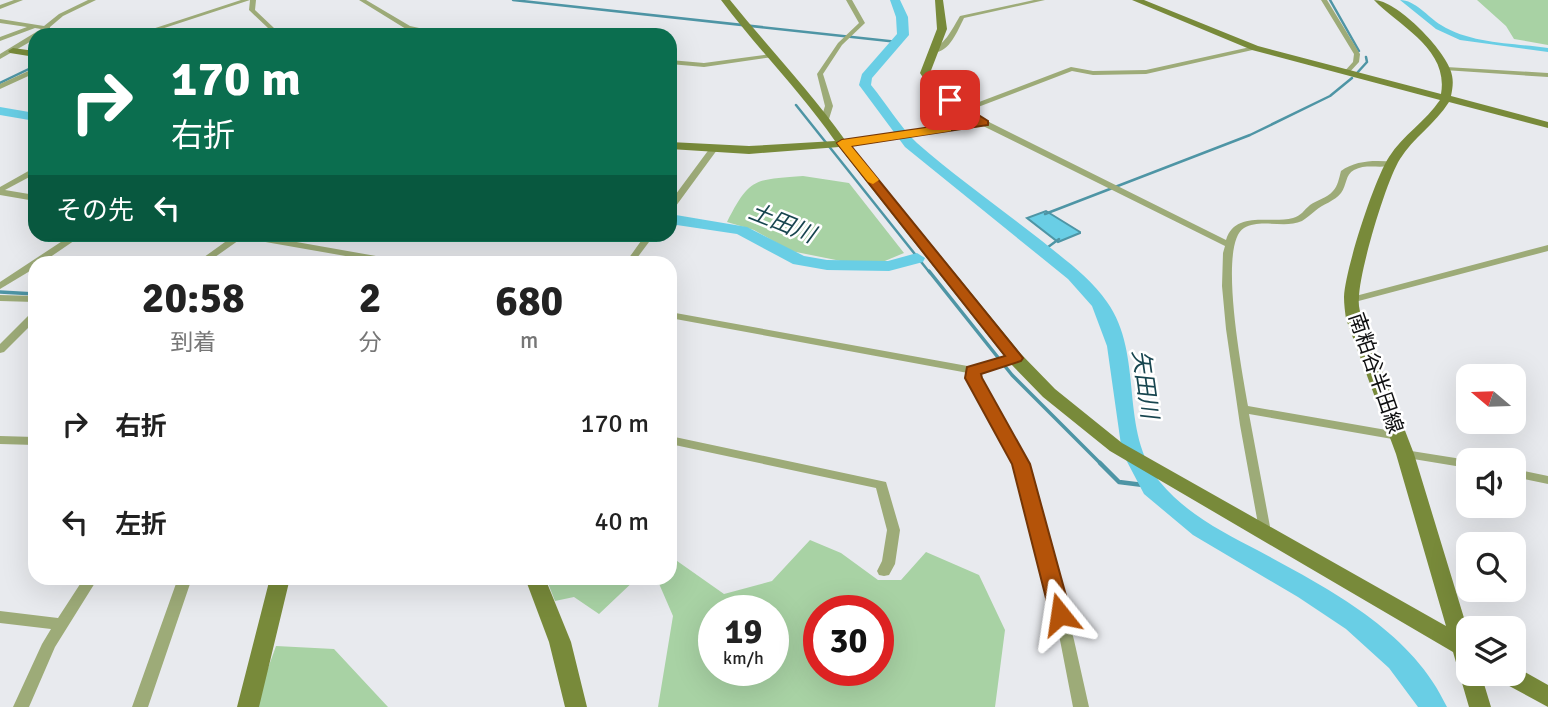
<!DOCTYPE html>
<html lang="ja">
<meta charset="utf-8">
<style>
body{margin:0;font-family:Signika,"Noto Sans JP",sans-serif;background:#f6f6f6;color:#222;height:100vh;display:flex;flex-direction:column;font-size:26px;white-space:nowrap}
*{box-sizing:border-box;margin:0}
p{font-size:23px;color:#767676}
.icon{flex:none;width:38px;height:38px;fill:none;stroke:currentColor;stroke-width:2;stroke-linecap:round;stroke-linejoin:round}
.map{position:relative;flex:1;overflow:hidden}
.details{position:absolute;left:28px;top:256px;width:649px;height:329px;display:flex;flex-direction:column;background:#fff;border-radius:21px;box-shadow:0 7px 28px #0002}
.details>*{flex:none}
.top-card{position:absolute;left:28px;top:28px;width:649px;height:214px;border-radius:21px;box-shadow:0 7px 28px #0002;background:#0b6e4f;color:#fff;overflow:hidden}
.needle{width:46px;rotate:289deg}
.controls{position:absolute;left:1456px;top:364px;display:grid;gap:14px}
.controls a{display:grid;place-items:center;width:70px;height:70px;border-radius:14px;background:#fff;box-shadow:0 7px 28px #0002;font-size:35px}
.speed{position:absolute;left:698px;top:595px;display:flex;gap:14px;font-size:35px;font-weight:700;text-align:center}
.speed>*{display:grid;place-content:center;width:91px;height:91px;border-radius:50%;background:#fff;box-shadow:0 7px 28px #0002;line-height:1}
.speed small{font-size:18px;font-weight:400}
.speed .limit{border:10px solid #d22;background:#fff;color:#111}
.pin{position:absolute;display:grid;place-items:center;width:60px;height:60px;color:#fff;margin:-30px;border-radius:14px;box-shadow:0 4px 10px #0006}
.me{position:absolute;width:77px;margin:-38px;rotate:345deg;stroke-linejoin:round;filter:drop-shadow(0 0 5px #0008)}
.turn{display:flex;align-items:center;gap:24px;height:147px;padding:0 28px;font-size:32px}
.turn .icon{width:91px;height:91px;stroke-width:2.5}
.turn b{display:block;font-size:49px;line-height:60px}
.then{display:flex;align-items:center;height:66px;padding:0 28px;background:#0003;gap:14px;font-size:26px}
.eta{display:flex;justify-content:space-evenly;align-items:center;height:119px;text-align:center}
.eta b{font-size:42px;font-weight:700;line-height:49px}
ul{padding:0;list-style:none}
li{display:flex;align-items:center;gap:21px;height:98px;padding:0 28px}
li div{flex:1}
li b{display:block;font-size:26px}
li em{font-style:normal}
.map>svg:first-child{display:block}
.green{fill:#a8d2a4;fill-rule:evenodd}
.water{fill:#69cee5;stroke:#4e95a5;stroke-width:2}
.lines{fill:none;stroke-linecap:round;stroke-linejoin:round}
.stream-far2{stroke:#4e95a5;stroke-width:2.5}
.stream-far1{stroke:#4e95a5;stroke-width:3.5}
.stream{stroke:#4e95a5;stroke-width:4.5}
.canal{fill:#69cee5;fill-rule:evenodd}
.river{fill:#69cee5;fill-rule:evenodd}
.street{fill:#9dab78;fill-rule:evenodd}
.secondary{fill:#788a3a;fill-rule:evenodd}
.route{fill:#b45309;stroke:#753606;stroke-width:2}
.slow{fill:#f59e0b}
.labels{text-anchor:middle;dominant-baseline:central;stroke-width:5;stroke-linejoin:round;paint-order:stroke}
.street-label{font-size:21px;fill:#0e0f10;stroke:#fff}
.water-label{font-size:23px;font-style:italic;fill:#17454f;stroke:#fff}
</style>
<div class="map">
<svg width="1548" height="707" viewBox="0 0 1548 707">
<rect width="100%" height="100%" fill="#e8eaee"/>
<path class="green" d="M 1477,0 L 1548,0 L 1548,45 L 1514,39 L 1506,26 Z
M 803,176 L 849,183 L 904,253 L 880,263 L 846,262 L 791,251 L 754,230 L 727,222 C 750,177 754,180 803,176 Z
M 810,540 L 841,553 L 878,580 L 901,580 L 926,552 L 979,575 L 1005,630 L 995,707 L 658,707 L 673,616 L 657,579 L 647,578 L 670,578 L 670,556 L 724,594 L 772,581 ZM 714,611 L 774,611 L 774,670 L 714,670 ZM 819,611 L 878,611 L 878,670 L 819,670 Z
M 546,578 L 637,578 L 599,614 L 574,597 L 555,601 Z
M 276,646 L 334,649 L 388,707 L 254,707 Z"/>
<path class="water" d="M 1046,211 L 1080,232 L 1080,233 L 1058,242 L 1027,218 Z"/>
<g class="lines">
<path class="stream-far2" d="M 513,0 L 898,42
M 1330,0 L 1359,51
M 1357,73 L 1367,62 L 1366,57
M 0,83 L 35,66
M 796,105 L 930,273
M 1045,214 L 1250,135 L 1330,96 L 1352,78
M 1044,250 L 1059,239"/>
<path class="stream-far1" d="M 929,271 L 1012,375 L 1102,465
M 0,292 L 35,294"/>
<path class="stream" d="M 1100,463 L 1119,482 L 1151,486"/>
<path class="canal" d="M 1400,0 C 1415,0 1428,17 1441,25 C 1471,44 1514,43 1548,48 L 1548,52 L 1460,40 L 1436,29 Z"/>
<path class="river" d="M 890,0 L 900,0 L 908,17 L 909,35 L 872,78 L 871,85 C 886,103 900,127 917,143 C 957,178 1000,208 1042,241 C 1065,260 1090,277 1107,302 C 1145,355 1118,432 1160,482 C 1185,513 1224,533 1259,551 C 1329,589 1412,631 1447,707 L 1418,707 L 1389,668 L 1346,629 L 1298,597 L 1193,535 L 1144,494 L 1122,452 L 1107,346 L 1092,306 L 1068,279 L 905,147 L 859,85 L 862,74 L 897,34 L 896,17 Z
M 0,107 L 35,113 L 35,121 L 0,115 Z
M 670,214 L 747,227 L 804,256 L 827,260 L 888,261 L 917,253 L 925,258 L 923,262 L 889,271 L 827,270 L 793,264 L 737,234 L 670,224 Z"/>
<path class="street" d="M 14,0 L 23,0 L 0,9 L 0,5 Z
M 88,0 L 96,0 L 63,16 L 50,27 L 50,29 L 41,35 L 35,35 L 35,39 L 0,59 L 0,54 L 41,29 L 35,28 L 0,41 L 0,37 L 27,27 L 0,23 L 0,19 L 44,26 L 59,14 Z
M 241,0 L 250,0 L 143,35 L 134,35 Z
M 250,0 L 256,0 L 255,10 L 274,28 L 271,35 L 265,35 L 268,28 L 249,10 Z
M 359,0 L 366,0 L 410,26 L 451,35 L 437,35 L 406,29 Z
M 846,0 L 852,0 L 865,23 L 842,45 L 823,74 L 833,106 L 829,119 L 825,121 L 821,119 L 825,106 L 817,74 L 838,43 L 859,23 Z
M 1034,0 L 1045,0 L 964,18 C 957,32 947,58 929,51 C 945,45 951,31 960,16 Z
M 1321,0 L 1327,0 L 1360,54 L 1359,62 L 1348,74 L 1343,73 L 1353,62 L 1354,54 Z
M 1255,46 L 1257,47 L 1257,49 L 1146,74 L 1093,75 L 1072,71 L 965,112 L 958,110 L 1071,67 L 1093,71 L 1146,70 Z
M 771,54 L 773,55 L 773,57 L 704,67 L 670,64 L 670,60 L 704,63 Z
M 1446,67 L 1548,73 L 1548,77 L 1444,70 L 1444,68 Z
M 35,68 L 35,73 L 0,89 L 0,84 Z
M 981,121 L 987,121 L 1226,240 C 1235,210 1270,224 1293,218 C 1301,216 1304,210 1310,205 C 1317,200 1327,198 1333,191 C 1338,186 1339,178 1341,171 C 1356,160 1376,160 1394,162 L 1395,164 C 1383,170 1367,163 1354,170 C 1345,175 1347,185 1341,193 C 1335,201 1323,204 1315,211 C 1311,214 1307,218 1302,221 C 1284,229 1261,218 1244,228 C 1217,244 1243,376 1248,406 L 1398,432 L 1402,433 L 1404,436 L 1402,439 L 1398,440 L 1249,414 L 1271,532 L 1270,535 L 1265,537 L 1260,535 L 1240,425 L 1226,329 L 1222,286 L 1223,253 L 1225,246 L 981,125 Z
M 710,148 L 713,148 L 717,150 L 673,210 L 670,211 L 670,202 Z
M 32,169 L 35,169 L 35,174 L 5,190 L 35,195 L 35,201 L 0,195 L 0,187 Z
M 73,234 L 84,234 L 43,262 L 35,262 L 35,268 L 0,289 L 0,282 Z
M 229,234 L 251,234 L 393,259 L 398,262 L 380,262 L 242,238 L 208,262 L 199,262 L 200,260 L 232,237 Z
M 646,234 L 655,234 L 634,262 L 626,262 Z
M 1548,245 L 1548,251 L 1351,303 L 1346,300 L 1348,298 Z
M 0,295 L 35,296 L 35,302 L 0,301 Z
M 35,312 L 35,321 L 4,352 L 0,353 L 0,344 L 31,313 Z
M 670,312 L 973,367 L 1015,355 L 1019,356 L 1020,358 L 1019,360 L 978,373 L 978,378 L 1027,464 L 1074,640 L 1089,707 L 1073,707 L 1060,640 L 1015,464 L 968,378 L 968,373 L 670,318 Z
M 0,436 L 35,437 L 35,445 L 0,444 Z
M 670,436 L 886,482 L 900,530 L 895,564 L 889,575 L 884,576 L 879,575 L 877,571 L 882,561 L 887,530 L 876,488 L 670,444 Z
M 1405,450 L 1468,460 L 1470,460 L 1468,460 L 1468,468 L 1401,457 L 1399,454 L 1401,451 Z
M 1514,469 L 1548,476 L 1548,484 L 1514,477 Z
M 84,578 L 98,578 L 55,647 L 29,707 L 13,707 L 42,644 L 51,629 L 0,623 L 0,611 L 58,618 Z
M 178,578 L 192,578 L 148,707 L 132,707 Z"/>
<path class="secondary" d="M 721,0 L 730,0 C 768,47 810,91 845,140 L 974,121 L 933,93 L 920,73 L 937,29 L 935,0 L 943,0 L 947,29 L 930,73 L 941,89 L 990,123 L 984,126 L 851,146 L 1021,354 L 1055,389 L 1122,443 L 1446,626 L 1396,454 L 1346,319 C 1345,312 1344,304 1344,297 C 1345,270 1374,180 1389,157 C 1403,135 1426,121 1440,100 L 1252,50 L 1132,0 L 1144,0 L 1258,46 L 1441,94 C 1449,49 1400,27 1374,0 C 1396,0 1442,47 1450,69 C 1454,79 1453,86 1451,96 L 1548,122 L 1548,128 L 1449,102 C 1435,124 1413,138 1400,159 C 1386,181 1359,272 1359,298 C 1358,305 1360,312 1362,319 L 1414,454 L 1468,631 L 1468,674 L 1481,674 L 1491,707 L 1469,707 L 1453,652 L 1110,451 L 1043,397 L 1009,362 L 839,147 L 749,154 L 670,149 L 670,142 L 749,146 L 835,141 C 800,91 757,48 721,0 Z
M 13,48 L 35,51 L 35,57 L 10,53 L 8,51 Z
M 270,578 L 290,578 L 259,707 L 237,707 Z
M 525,578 L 545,578 L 571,642 L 587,707 L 565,707 L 549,642 Z
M 1514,666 L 1548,685 L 1548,707 L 1500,681 L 1497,674 L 1514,674 Z"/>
</g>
<path class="route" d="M 950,97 L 988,121 L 988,125 L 851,146 L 1023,358 L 1021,361 L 981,374 L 982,378 L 1030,464 L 1071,614 L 1068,620 L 1060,622 L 1053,620 L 1050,614 L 1012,464 L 965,378 L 967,367 L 1005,356 L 837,143 L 842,140 L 973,121 L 946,103 L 944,100 Z"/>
<path class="slow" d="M 947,125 L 951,126 L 951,131 L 851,146 L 879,180 L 873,184 L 868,182 L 837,143 L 842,140 Z"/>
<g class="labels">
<g class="street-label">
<text transform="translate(1376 373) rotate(71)">南粕谷半田線</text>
</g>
<g class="water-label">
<text transform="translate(782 223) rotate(22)">土田川</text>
<text transform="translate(1145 384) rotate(82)">矢田川</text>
</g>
</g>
</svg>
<div class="controls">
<a><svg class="needle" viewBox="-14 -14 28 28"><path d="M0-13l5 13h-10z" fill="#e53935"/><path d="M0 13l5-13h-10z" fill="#767676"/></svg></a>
<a><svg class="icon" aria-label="sound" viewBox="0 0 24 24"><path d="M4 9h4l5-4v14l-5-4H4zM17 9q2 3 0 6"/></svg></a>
<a><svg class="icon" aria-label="search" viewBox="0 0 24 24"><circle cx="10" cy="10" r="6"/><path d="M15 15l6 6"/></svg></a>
<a><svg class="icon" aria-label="layers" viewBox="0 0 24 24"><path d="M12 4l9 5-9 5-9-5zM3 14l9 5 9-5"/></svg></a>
</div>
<div class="speed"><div>19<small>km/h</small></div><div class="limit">30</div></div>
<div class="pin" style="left:950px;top:100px;background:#d93025"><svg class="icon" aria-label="arrive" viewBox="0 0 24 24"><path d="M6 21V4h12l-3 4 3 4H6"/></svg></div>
<svg class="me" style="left:1060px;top:614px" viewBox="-20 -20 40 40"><path d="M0-17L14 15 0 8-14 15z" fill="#b45309" stroke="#fff" stroke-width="4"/></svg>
<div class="top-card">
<div class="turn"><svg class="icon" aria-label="right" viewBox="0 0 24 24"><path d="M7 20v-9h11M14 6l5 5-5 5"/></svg><div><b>170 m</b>右折</div></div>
<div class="then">その先<svg class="icon" aria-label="left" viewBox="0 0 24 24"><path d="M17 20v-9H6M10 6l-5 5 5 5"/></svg></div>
</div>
<section class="details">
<div class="eta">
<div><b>20:58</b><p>到着</p></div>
<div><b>2</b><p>分</p></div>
<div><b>680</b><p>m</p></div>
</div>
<ul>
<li><svg class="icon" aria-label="right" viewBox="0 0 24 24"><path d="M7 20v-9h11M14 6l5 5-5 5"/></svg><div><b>右折</b></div><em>170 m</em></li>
<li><svg class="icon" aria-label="left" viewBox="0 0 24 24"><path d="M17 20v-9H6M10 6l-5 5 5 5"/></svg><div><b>左折</b></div><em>40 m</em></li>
</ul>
</section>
</div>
